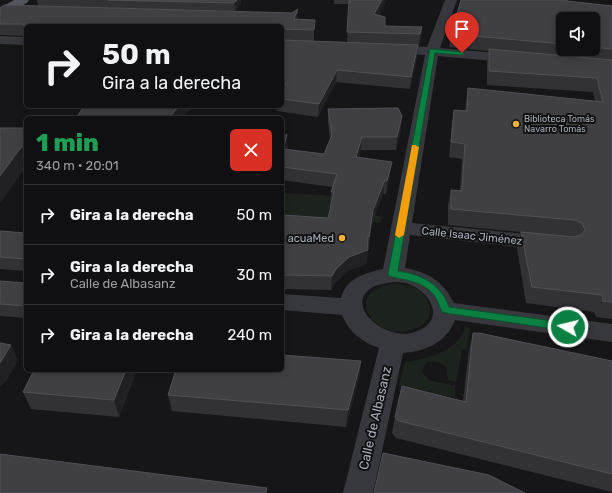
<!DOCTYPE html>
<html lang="es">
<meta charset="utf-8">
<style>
body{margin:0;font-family:Rubik,sans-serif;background:#1e1e20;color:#f1f3f6;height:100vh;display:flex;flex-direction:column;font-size:15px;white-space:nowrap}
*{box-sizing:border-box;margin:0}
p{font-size:13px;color:#9c9d9f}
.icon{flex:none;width:22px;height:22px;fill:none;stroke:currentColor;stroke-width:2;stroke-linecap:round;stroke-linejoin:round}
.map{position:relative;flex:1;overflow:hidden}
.drawer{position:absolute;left:24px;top:116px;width:260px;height:256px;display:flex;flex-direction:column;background:#101012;border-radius:6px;box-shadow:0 2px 10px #0003,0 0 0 1px #303032}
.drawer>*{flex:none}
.banner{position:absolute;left:24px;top:24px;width:260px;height:84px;border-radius:6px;box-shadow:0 2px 10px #0003,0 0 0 1px #303032;background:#101012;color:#f1f3f6;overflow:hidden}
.buttons{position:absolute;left:556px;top:12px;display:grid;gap:8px}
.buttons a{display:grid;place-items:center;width:44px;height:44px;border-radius:6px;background:#101012;box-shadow:0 2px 10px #0003,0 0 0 1px #303032;font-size:20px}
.pin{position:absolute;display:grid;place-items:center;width:34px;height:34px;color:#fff;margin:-41px -17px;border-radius:50% 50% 50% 0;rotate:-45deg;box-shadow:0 0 4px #0007}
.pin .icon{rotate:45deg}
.me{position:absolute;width:44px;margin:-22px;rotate:278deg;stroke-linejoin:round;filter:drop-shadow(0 0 3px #0008)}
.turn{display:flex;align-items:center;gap:14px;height:84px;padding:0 12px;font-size:18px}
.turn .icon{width:52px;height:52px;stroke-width:2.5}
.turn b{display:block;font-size:28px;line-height:34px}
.round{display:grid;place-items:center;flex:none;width:42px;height:42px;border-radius:6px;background:#1e1e20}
.headline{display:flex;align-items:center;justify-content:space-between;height:68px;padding:0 12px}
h1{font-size:24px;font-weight:800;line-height:30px;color:#1e9e55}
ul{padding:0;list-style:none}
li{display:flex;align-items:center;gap:12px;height:60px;padding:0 12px;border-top:1px solid #303032}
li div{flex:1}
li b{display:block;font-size:15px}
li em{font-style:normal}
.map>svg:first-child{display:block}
.green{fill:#1c231d}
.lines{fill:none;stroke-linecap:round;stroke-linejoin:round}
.minor{fill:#37383d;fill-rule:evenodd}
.major{fill:#53555c;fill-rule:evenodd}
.wall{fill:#323236;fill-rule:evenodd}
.shaded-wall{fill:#212124}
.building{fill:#3f3f44;stroke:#4f5156}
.route{fill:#0b8043;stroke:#07532c}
.slow{fill:#f59e0b}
.poi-dot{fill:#f2b134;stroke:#111113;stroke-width:1.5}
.labels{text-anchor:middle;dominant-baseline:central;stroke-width:4;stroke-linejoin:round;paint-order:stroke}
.far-poi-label{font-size:9px;fill:#a8adb8;stroke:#111113;text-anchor:start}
.street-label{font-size:11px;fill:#a8adb8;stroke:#111113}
.poi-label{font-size:11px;fill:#a8adb8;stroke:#111113;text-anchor:end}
.near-street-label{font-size:13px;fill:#a8adb8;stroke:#111113}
</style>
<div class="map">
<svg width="612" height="493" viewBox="0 0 612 493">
<rect width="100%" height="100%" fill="#161618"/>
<path class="green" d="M 282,193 L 321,195 L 333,197 L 331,206 L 382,217 L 381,223 L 324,217 L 321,226 L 282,223 Z
M 394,284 C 401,284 408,285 415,288 C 432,297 437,320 417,328 C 378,346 337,292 394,284 Z
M 465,327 L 470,328 L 467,349 L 462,350 L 456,382 L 448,380 L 447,368 C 440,360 424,357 422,372 L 429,380 L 455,386 L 455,398 L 399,385 L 405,362 C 427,359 458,352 465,327 Z"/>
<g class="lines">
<path class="minor" d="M 445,0 L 457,0 L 440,48 L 517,55 L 522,56 L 524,59 L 522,62 L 517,63 L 438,56 L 412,223 L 547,236 L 554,238 L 557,243 L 554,248 L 547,250 L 410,235 L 405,268 C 428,272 444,282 454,303 L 612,324 L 612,342 L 455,320 C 446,343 426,351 403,353 L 373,493 L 343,493 L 379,348 C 363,343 348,331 342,315 L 282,310 L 282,294 L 341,298 C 346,278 365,273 383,269 L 425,55 L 389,53 L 384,52 L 382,49 L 384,46 L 389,45 L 427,47 ZM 393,282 C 399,282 405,282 411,285 C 429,293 444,316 422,329 C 390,348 338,304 375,286 C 380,284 387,283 393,282 Z
M 0,36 L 26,37 L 26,45 L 0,44 Z"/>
<path class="major" d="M 14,0 L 29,0 L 27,3 L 0,17 L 0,8 Z"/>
</g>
<path class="wall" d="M 37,0 L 241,0 L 241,3 L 235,11 L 38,6 Z
M 334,0 L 387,0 L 379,15 L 385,26 L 422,27 L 421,38 L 419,45 L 418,45 L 417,56 L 410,89 L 336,82 L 318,117 L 277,111 L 277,106 L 282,106 L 282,26 L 26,26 L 26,36 L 0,35 L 0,8 L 292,13 L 298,9 L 298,19 L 314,31 L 314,41 L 347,42 L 349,4 L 334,4 Z
M 567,1 L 612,6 L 612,319 L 596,317 L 594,312 L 526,303 L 517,248 L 521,232 L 448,225 L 448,205 L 451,190 L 460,190 L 462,159 L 449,157 L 452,124 L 454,110 L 465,111 L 466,102 L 468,88 L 595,101 L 593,92 L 487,85 L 487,62 L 489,51 L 449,47 L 451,34 ZM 563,19 L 593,19 L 593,49 L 563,49 Z
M 328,109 L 401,129 L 396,150 L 361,150 L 359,158 L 390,175 L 386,194 L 383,194 L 372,224 L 368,251 L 366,264 L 348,271 L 335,283 L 331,290 L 282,289 L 282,215 L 328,218 L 331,206 L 330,206 L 331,192 L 332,187 L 282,180 L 282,138 L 288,147 L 287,149 L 324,154 L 330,139 L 328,122 Z
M 0,231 L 26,233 L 26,271 L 0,269 Z
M 0,281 L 26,283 L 26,318 L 0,316 Z
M 473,333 L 612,361 L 612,492 L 396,438 L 392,433 L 395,417 L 463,401 L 469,350 Z
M 361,361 L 359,378 L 346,427 L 172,411 L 168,395 Z
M 34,370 L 137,370 L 119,417 L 31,409 L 23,392 Z"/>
<path class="shaded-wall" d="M 237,0 L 241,0 L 241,3 L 235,11 L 234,3 Z
M 382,0 L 387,0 L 374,25 L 374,14 Z
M 298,9 L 298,20 L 294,30 L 294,19 Z
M 422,27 L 421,38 L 419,45 L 420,34 Z
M 418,45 L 417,56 L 410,89 L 411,77 Z
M 337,70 L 336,82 L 318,117 L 319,104 Z
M 179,106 L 193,106 L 184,118 L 169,118 Z
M 402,116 L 401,129 L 396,150 L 397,137 Z
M 287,134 L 288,147 L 283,162 L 283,149 Z
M 362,137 L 361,150 L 355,171 L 356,157 Z
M 26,144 L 26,167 L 0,203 L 0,176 L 19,150 Z
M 392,162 L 390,175 L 386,194 L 387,181 Z
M 385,180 L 383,194 L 372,224 L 368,251 L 373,210 Z
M 368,250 L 366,264 L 348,271 L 335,283 L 331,290 L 332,276 L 336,269 L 349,257 Z
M 11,345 L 18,360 L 6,382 L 0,386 L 0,363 Z
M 361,361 L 359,378 L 346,427 L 348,410 Z
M 126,370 L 137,370 L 119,417 L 114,400 Z"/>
<path class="building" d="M 108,0 L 237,0 L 234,3 Z
M 349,0 L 382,0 L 374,14 L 385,17 L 385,26 L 422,27 L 420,34 L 347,32 Z
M 461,0 L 567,0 L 567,1 L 612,6 L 612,49 L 593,47 L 593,19 L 563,19 L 563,44 L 451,34 Z
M 4,5 L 292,13 L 298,9 L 294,19 L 315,20 L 314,30 L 282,29 L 282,26 L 24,26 L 23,24 L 0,24 L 0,8 Z
M 282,40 L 418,45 L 411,77 L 337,70 L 319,104 L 282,99 L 282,90 L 286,83 L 282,83 Z
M 489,49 L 612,60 L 612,302 L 603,301 L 602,295 L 532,287 L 521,232 L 574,237 L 581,235 L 585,230 L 582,223 L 574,220 L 451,209 L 451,190 L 462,191 L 465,144 L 451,142 L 454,110 L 467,111 L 468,88 L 603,102 L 597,78 L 489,71 Z
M 84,106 L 179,106 L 169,118 L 76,118 Z
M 398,108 L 402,116 L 397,137 L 362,137 L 356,157 L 392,162 L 387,181 L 385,180 L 373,210 L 369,237 L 367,236 L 368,250 L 349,257 L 336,269 L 332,276 L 282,275 L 282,215 L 328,218 L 334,192 L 331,192 L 337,174 L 282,167 L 282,138 L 287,134 L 283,149 L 324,154 L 332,135 L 328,109 Z
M 0,128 L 26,128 L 26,144 L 19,150 L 0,176 Z
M 0,231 L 26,233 L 26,259 L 0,257 Z
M 0,281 L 26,283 L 26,306 L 0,304 Z
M 473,333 L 479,333 L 612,361 L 612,474 L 399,421 L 395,417 L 402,386 L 466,402 Z
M 0,343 L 11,345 L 0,363 Z
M 282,355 L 361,361 L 348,410 L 168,395 L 176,370 L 282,370 Z
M 34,370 L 126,370 L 114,400 L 23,392 Z
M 383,453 L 489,475 L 525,493 L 374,493 Z
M 0,454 L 267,488 L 266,493 L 0,493 Z"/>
<path class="route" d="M 430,49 L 462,52 L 465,53 L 462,55 L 435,53 L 398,271 C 421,274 441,284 449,307 L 568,323 L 571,324 L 573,327 L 571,329 L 568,331 L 445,313 L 442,312 C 440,308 439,304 437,300 C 427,281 407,281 389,276 L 388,274 Z"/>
<path class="slow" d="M 412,145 L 415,145 L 419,147 L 404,235 L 399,238 L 395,235 Z"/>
<g class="poi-dot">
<circle cx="516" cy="124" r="4"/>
<circle cx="342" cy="238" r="4"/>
</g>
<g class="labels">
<g class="far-poi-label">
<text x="524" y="119">Biblioteca Tomás<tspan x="524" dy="10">Navarro Tomás</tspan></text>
</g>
<g class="street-label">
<text transform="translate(472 236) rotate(6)">Calle Isaac Jiménez</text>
</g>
<g class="poi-label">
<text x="334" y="238">acuaMed</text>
</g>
<g class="near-street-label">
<text transform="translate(375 418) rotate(-77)">Calle de Albasanz</text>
</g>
</g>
</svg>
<div class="buttons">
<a><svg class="icon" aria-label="sound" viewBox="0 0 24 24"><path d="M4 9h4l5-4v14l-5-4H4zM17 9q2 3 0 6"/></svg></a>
</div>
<div class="pin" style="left:462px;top:53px;background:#d93025"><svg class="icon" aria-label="arrive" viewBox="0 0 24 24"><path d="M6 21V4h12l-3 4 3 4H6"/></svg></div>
<svg class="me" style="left:568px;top:327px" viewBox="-20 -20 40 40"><circle r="17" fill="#0b8043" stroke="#fff" stroke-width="3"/><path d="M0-11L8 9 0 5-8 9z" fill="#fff"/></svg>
<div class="banner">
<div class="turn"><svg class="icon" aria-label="right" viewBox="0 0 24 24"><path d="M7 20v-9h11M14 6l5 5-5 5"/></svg><div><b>50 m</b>Gira a la derecha</div></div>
</div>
<section class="drawer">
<div class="headline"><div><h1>1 min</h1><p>340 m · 20:01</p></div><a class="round" style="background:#d93025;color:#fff"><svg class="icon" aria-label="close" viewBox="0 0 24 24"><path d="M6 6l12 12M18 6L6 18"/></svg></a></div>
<ul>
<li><svg class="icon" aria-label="right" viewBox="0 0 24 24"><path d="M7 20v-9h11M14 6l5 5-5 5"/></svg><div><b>Gira a la derecha</b></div><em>50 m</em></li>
<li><svg class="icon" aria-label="right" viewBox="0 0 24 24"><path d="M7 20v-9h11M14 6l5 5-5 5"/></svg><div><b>Gira a la derecha</b><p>Calle de Albasanz</p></div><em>30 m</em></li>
<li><svg class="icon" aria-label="right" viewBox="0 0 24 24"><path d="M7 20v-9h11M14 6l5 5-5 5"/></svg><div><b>Gira a la derecha</b></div><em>240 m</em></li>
</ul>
</section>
</div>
